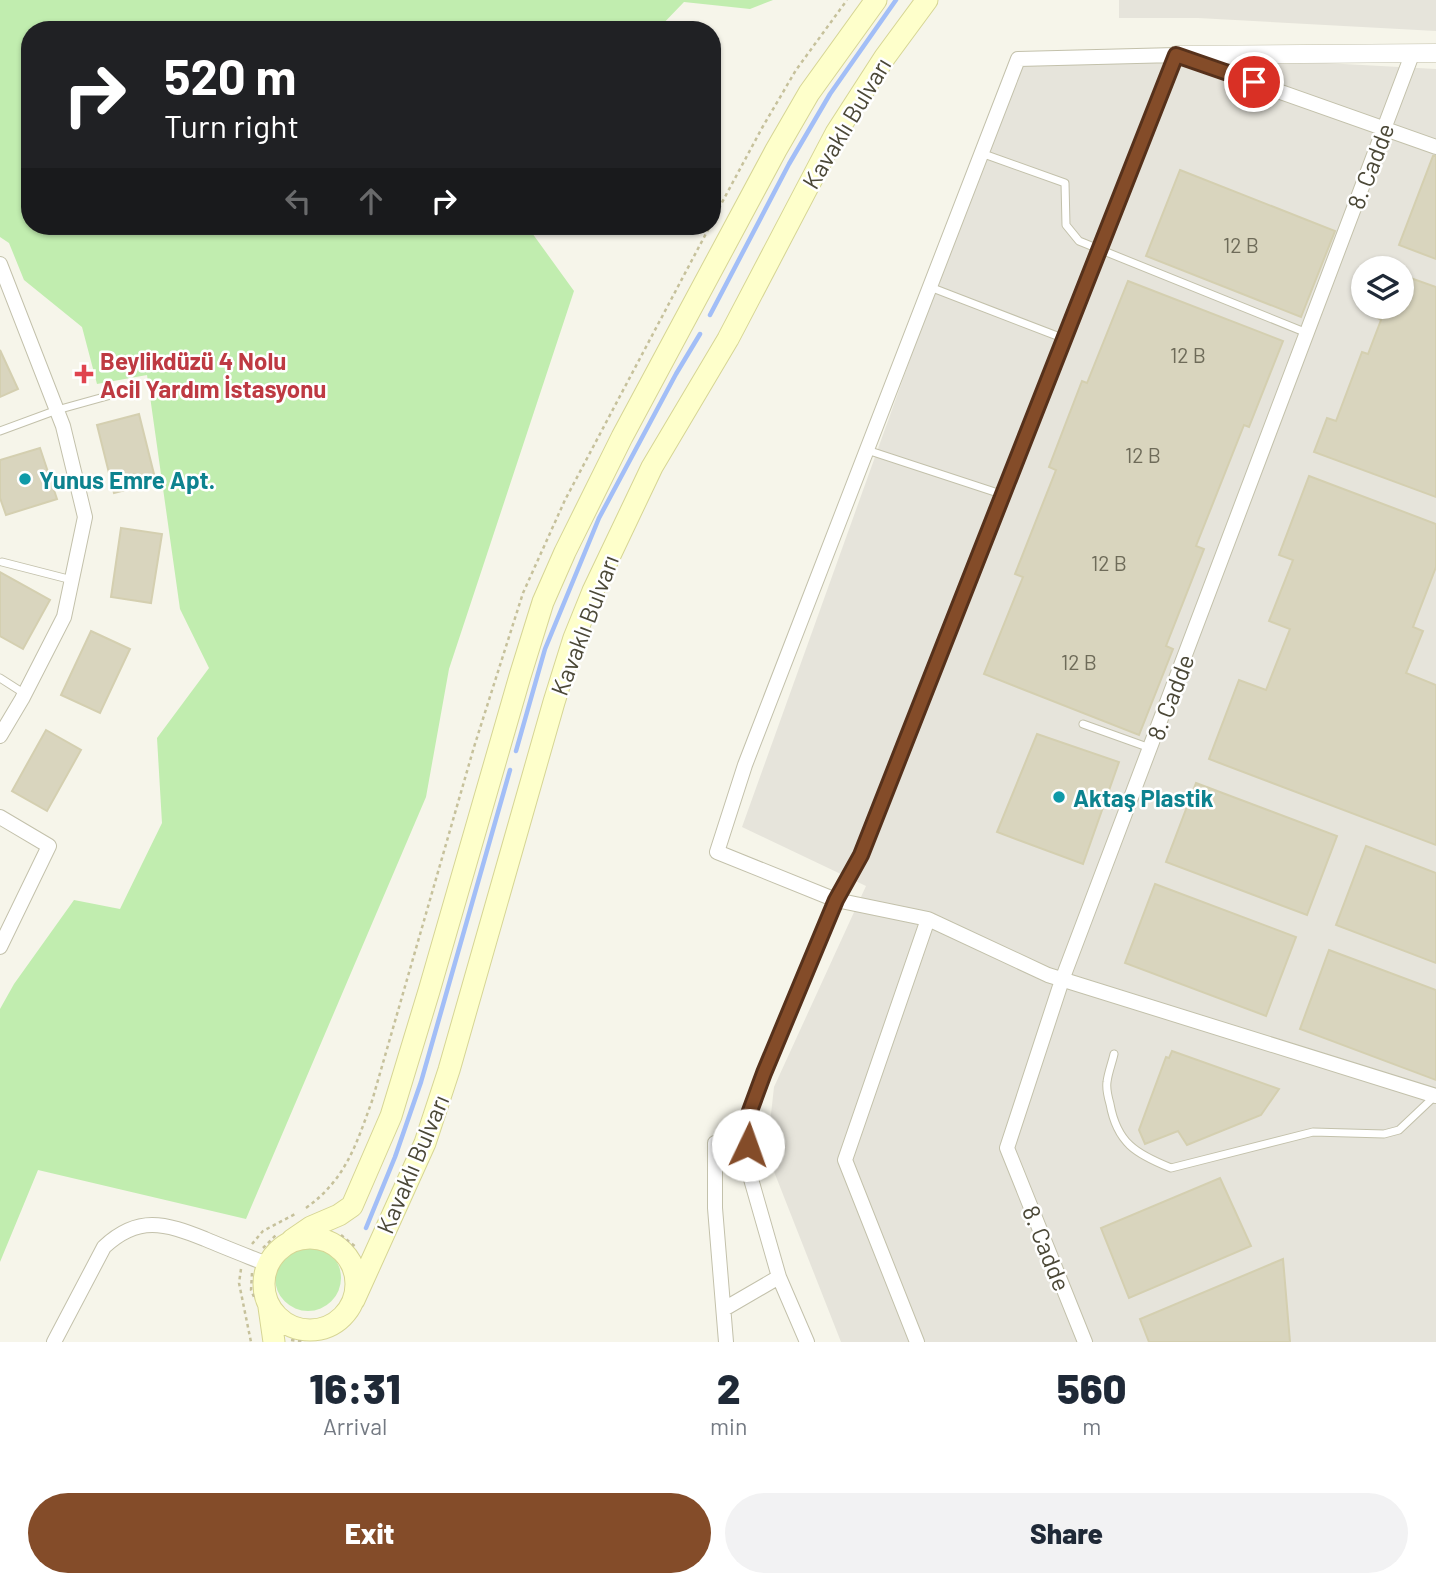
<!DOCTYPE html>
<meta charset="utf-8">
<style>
body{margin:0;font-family:Barlow,sans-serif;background:#f2f2f3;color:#1f2937;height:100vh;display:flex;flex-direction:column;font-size:26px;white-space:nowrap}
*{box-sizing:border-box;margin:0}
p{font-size:23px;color:#747a83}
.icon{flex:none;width:38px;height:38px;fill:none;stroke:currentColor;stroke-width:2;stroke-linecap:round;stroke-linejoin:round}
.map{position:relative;height:1342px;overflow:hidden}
.details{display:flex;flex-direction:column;background:#fff;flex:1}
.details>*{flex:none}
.top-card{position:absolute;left:21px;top:21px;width:700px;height:214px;border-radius:28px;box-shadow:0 2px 5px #0004;background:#202124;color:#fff;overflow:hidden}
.tools{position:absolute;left:1351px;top:256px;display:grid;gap:14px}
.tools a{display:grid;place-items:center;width:63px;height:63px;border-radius:50%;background:#fff;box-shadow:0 2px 5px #0004;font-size:35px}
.pin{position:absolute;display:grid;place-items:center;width:60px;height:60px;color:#fff;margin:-30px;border:4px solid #fff;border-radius:50%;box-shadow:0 2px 7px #0007}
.me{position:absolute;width:77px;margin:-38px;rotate:3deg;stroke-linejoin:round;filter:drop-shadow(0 0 5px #0008)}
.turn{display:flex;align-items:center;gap:24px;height:147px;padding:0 28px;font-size:32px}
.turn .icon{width:91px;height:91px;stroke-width:2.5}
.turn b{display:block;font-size:49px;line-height:60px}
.lanes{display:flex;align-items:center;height:66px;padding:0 28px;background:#0003;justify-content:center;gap:35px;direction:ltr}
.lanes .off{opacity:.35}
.eta{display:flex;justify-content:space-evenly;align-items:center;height:119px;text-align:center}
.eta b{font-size:42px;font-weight:800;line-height:49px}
.action{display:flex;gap:14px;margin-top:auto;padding:14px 28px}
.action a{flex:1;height:80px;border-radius:42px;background:#844c29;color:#fff;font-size:28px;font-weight:800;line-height:80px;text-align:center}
.action a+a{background:#f2f2f3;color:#1f2937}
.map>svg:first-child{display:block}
.industrial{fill:#e6e4db;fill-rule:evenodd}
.green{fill:#c1edaf}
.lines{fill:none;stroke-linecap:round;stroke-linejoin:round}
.stream{stroke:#a2bef7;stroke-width:4.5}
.building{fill:#d9d5be;stroke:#d4cfb0;stroke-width:2}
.service-casing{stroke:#c3c1ab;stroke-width:9}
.minor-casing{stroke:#c3c1ab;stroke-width:16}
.tertiary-casing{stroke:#c3c1ab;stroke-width:19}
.secondary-casing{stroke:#d6d594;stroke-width:23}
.path{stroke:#c6c19b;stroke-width:2.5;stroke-dasharray:3.5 3.5;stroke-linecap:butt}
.service{stroke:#fff;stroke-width:7}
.minor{stroke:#fff;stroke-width:14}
.tertiary{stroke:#fff;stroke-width:18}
.secondary{stroke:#feffcb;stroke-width:21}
.route-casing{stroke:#56311b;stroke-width:18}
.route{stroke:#844c29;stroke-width:12}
.health-dot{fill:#e0444e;stroke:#fff;stroke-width:2.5}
.culture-dot{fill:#0f9aa8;stroke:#fff;stroke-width:2.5}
.labels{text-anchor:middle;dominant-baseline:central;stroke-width:5;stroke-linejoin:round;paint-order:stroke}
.number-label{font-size:21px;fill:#6e6b59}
.street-label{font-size:24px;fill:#4b4837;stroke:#fff}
.health-label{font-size:24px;font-weight:bold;fill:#be3a42;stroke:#fff;text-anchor:start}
.culture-label{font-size:24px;font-weight:bold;fill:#0d838f;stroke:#fff;text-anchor:start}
</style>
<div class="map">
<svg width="1436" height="1342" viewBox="0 0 1436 1342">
<rect width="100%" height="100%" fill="#f6f5ea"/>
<path class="industrial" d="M 1119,0 L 1436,0 L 1436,31 L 1198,18 L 1119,18 Z
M 1176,55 L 1436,69 L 1436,1342 L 841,1342 L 773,1169 L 769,1132 L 774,1087 L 866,886 L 742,827 L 1018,59 ZM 1363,268 L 1402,268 L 1402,306 L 1363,306 Z"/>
<path class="green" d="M 0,0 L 773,0 L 750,9 L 684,2 L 657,30 L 30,30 L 30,226 L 527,226 L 574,291 L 449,669 L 426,797 L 246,1219 L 38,1170 L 0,1262 L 0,1009 L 14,984 L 74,900 L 120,909 L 162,823 L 157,738 L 209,668 L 180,609 L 147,375 L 97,384 L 82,327 L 24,280 L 9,243 L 0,237 Z
M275 1278a33 33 0 1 1 66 0a33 33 0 1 1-66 0Z"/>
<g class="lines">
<path class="stream" d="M 710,315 L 789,164 L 830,94 L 896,0
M 516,751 L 545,649 L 599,518 L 676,374 L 700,334
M 366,1228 L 395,1157 L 421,1082 L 510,770"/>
</g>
<path class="building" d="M 1433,156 L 1436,156 L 1436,259 L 1399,245 Z
M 1180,170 L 1335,231 L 1301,317 L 1146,256 Z
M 1402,275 L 1436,287 L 1436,497 L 1314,452 L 1327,418 L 1336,421 L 1362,352 L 1368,354 L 1381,320 L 1376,317 L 1380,306 L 1402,306 Z
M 1128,281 L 1283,341 L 1249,427 L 1244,425 L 1196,546 L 1204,549 L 1166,646 L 1173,649 L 1139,735 L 984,674 L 1023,577 L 1015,574 L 1056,470 L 1049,467 L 1082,381 L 1087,383 Z
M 0,350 L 18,389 L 0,397 Z
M 139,414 L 156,482 L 114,493 L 97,425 Z
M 40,448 L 57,499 L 6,515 L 0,498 L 0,460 Z
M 1309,476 L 1436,524 L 1436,567 L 1413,627 L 1423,631 L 1406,673 L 1436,685 L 1436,845 L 1209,759 L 1239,680 L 1266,690 L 1290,629 L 1269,621 L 1293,560 L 1279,555 Z
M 121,528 L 162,534 L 151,603 L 111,597 Z
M 0,572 L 50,600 L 23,649 L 0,636 Z
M 91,631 L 130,649 L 100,713 L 61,695 Z
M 46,730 L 81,750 L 47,811 L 12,791 Z
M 1037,734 L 1119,762 L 1083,864 L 997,832 Z
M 1196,783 L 1337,836 L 1307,915 L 1166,862 Z
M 1366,846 L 1436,873 L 1436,963 L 1336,925 Z
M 1155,884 L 1296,937 L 1266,1016 L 1125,963 Z
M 1329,950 L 1436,990 L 1436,1080 L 1300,1029 Z
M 1172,1051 L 1279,1089 L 1261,1115 L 1187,1145 L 1178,1131 L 1145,1144 L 1139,1130 L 1166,1057 L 1169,1058 Z
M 1220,1178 L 1251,1246 L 1129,1298 L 1101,1228 Z
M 1283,1259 L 1290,1342 L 1149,1342 L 1140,1319 Z"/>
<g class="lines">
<g class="service-casing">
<path id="service" d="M 981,153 L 1065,183 L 1066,225 L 1079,241 L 1307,333
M 930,287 L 1065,339
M 0,431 L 57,410 L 129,390
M 867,450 L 1004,495
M 2,562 L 72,580
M 0,678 L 25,694
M 1083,724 L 1150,748
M 1114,1054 C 1112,1063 1108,1073 1107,1082 C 1106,1089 1108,1097 1110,1104 C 1117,1143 1136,1154 1171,1168 L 1313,1132 L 1384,1134 L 1399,1130 L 1435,1096"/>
</g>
<g class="minor-casing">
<path id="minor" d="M 1176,55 L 861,855 L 836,900 L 928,919 L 1048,975 L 1436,1096
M 0,264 L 63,426 L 85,517 L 64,617 L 22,699 L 0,736
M 0,817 L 49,846 L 0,947
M 715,1143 L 715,1208 L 726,1342
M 724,1309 L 779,1277
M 54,1342 L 104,1247 C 138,1215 165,1223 205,1239 C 226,1248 247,1256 267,1264
M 807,1342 L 779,1277 L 749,1172 L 747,1119 L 764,1073 L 836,900 L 717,852 L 745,765 L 1018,59 L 1176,55 L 1436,147
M 917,1342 L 845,1160 L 928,919
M 1085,1342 L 1007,1148 L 1062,980 L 1413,52"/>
</g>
<g class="tertiary-casing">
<path id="tertiary" d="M 1176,55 L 1436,53"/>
</g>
<g class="secondary-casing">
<path id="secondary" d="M264 1284a46 46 0 1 1 92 0a46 46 0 1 1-92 0Z
M 292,1240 L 311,1227 L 339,1215 L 352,1206 L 391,1116 L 429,991 L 520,676 L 543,602 L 565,552 L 622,437 L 776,150 L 809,93 L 876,0
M 354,1300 L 425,1143 L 449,1070 L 554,702 L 574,638 L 593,591 L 652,467 L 728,339 L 836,133 L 885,57 L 927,0
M 269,1307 L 274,1342"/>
</g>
<path class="path" d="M 712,221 L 762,128 L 796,70 L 847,0
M 306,1208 C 346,1179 356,1145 372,1101 L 474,747 L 523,593 L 565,500 L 710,226
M 341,1235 L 357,1248
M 252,1244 L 263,1231 L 297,1213
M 263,1248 L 276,1235
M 241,1269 L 239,1283 L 251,1342
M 252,1273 L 251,1290 L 254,1297
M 291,1340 L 305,1342"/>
<use href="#service" class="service"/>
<use href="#minor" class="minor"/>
<use href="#tertiary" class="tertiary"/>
<use href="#secondary" class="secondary"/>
</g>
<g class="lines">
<g class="route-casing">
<path id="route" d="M 748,1145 L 747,1119 L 764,1073 L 836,900 L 861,855 L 1176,55 L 1254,82"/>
</g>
<use href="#route" class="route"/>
</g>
<path class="health-dot" d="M80.5 363.5h7v7h7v7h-7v7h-7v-7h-7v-7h7z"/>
<g class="culture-dot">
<circle cx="25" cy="479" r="7"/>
<circle cx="1059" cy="797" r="7"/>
</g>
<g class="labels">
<g class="number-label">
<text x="1241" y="244">12 B</text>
<text x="1188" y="354">12 B</text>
<text x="1143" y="454">12 B</text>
<text x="1109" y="562">12 B</text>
<text x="1079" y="661">12 B</text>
</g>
<g class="street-label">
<text transform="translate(846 123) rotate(-59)">Kavaklı Bulvarı</text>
<text transform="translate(1370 166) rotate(-69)">8. Cadde</text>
<text transform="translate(584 625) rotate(-69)">Kavaklı Bulvarı</text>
<text transform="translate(1170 697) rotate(-69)">8. Cadde</text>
<text transform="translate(412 1164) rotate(-67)">Kavaklı Bulvarı</text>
<text transform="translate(1047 1248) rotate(68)">8. Cadde</text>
</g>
<g class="health-label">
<text x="100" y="360">Beylikdüzü 4 Nolu<tspan x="100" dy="28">Acil Yardım İstasyonu</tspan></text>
</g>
<g class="culture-label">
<text x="39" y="479">Yunus Emre Apt.</text>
<text x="1073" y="797">Aktaş Plastik</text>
</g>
</g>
</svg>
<div class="tools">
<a><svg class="icon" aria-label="layers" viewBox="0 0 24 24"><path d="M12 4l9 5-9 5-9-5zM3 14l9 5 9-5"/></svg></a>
</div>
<div class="pin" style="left:1254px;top:82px;background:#d93025"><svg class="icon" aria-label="arrive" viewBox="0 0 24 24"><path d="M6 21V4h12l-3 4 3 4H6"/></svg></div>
<svg class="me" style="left:748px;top:1145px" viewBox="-20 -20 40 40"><circle r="19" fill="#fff"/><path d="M0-13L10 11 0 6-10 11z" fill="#844c29"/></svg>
<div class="top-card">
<div class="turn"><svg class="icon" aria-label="right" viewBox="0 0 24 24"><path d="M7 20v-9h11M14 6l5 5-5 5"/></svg><div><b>520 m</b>Turn right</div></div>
<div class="lanes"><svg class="icon off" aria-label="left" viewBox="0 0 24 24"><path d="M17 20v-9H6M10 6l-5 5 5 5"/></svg><svg class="icon off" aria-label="ahead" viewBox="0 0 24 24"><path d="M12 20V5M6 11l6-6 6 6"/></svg><svg class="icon" aria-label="right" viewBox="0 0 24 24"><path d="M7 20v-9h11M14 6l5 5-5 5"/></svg></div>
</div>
</div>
<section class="details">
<div class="eta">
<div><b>16:31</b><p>Arrival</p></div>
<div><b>2</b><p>min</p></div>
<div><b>560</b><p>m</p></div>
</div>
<div class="action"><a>Exit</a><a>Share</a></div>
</section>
